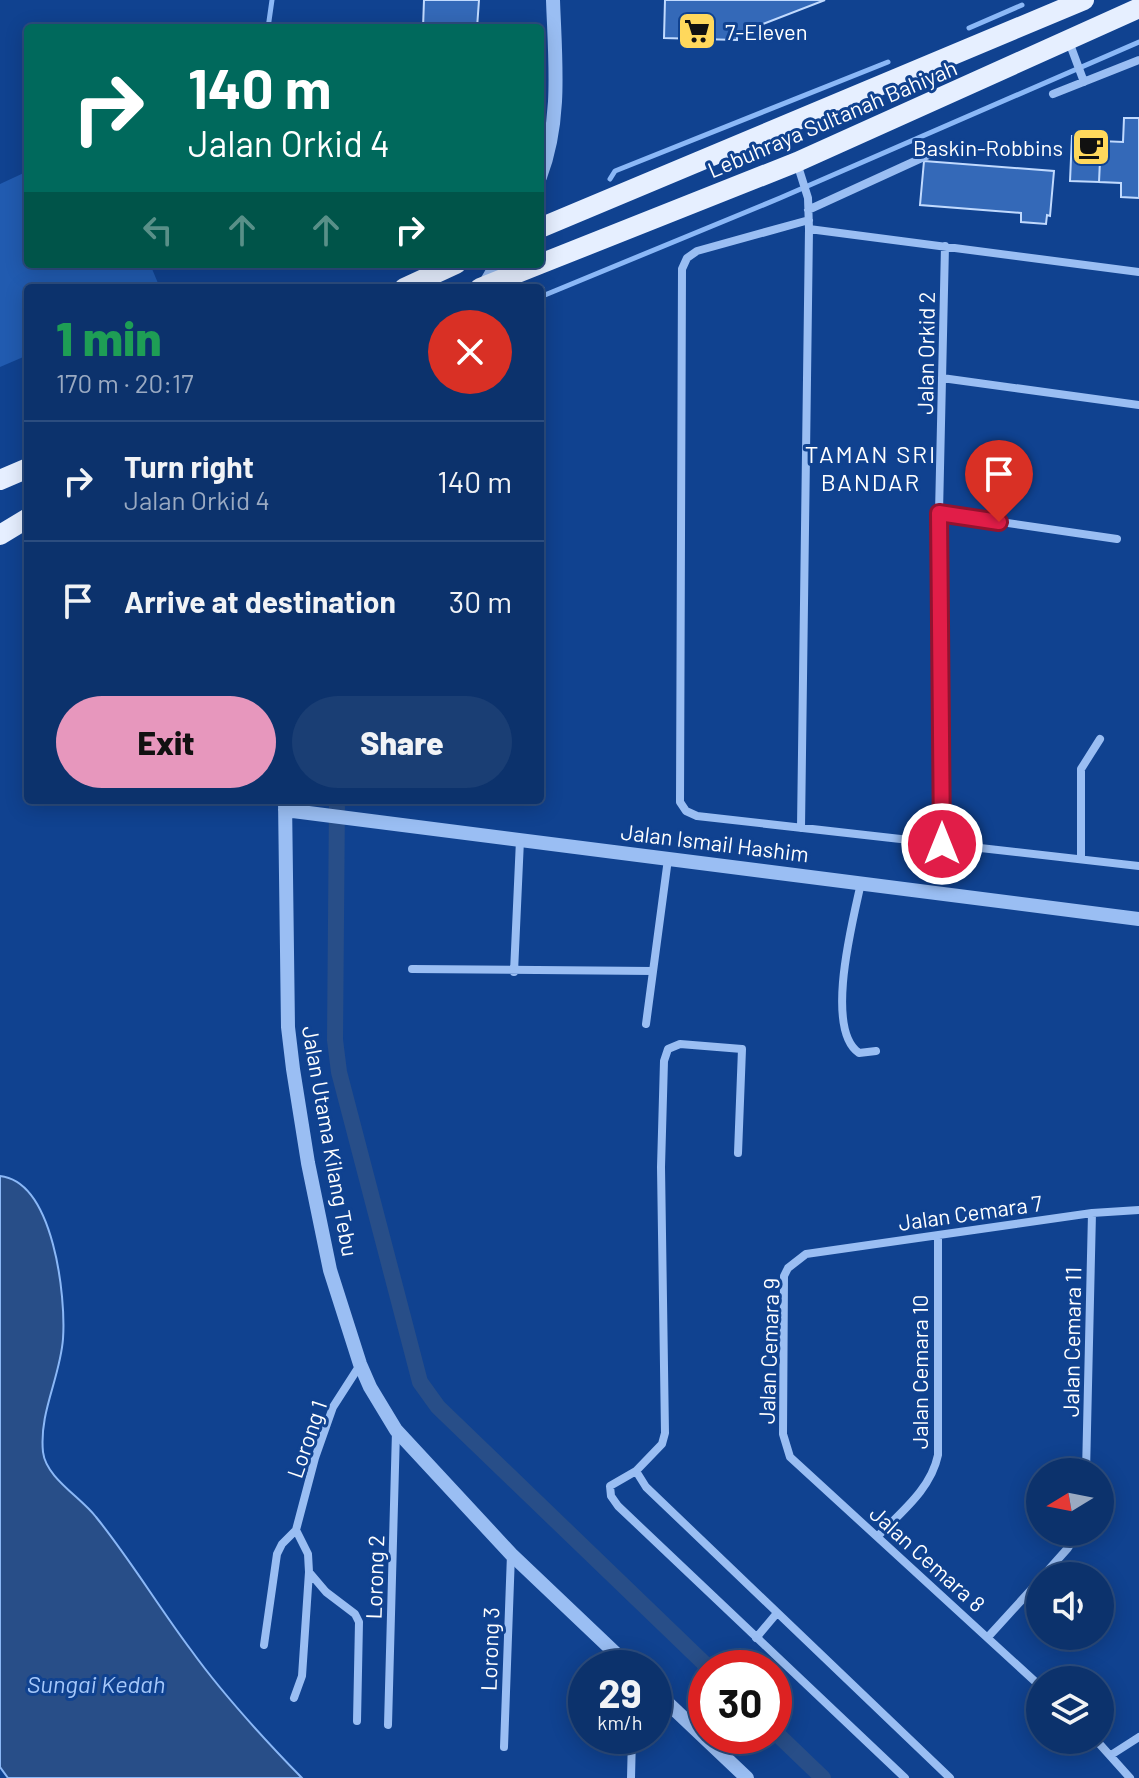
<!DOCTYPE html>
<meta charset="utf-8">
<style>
body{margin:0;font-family:Barlow,sans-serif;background:#1a3e74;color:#f1f3f6;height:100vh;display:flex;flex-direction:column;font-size:30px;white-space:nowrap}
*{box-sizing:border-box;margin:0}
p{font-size:26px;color:#9aaac2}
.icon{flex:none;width:44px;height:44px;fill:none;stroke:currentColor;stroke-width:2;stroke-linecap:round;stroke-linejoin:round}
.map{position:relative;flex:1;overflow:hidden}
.sheet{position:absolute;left:24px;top:284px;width:520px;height:520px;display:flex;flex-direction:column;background:#0c326c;border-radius:8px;box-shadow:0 4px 20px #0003,0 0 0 2px #2c4d7f}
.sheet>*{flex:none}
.guide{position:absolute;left:24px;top:24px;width:520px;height:244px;border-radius:8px;box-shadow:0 4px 20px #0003,0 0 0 2px #2c4d7f;background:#00695c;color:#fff;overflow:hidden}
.needle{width:52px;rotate:260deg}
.controls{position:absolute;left:1026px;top:1458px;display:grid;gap:16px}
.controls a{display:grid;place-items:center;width:88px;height:88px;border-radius:50%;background:#0c326c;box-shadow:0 4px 20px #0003,0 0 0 2px #2c4d7f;font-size:40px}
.speed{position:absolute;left:568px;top:1650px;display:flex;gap:16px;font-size:40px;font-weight:700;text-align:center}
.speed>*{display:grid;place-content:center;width:104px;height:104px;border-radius:50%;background:#0c326c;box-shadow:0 4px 20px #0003,0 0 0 2px #2c4d7f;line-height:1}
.speed small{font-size:20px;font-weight:400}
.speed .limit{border:12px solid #d22;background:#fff;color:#111}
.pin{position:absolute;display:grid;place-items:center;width:68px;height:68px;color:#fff;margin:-82px -34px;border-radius:50% 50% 50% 0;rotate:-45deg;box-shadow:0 0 8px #0007}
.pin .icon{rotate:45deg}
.me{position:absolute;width:88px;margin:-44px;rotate:0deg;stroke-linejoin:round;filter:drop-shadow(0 0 6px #0008)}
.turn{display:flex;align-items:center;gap:28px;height:168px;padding:0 32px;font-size:36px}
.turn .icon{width:104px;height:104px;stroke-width:2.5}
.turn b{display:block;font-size:56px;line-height:68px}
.lanes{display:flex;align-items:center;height:76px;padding:0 32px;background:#0003;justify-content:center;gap:40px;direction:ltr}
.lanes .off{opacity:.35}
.round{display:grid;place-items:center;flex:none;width:84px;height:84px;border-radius:42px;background:#1a3e74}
.head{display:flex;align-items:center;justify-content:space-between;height:136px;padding:0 32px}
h1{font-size:48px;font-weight:800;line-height:60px;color:#1e9e55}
.cta{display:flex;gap:16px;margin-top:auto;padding:16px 32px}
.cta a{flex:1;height:92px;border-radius:48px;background:#e797bd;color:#111;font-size:32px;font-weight:800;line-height:92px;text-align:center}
.cta a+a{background:#1a3e74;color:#f1f3f6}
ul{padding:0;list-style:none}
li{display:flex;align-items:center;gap:24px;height:120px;padding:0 32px;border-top:2px solid #2c4d7f}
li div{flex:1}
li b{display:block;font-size:30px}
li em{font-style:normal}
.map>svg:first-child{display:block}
.green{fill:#215bb0}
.water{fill:#284e88;stroke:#8bb8f7;stroke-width:2}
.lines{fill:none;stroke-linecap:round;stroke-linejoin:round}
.stream{stroke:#8bb8f7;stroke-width:5}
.canal{stroke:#284e88;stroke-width:16}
.building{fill:#3469b8;stroke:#c1dafe;stroke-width:2}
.minor{stroke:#9abef3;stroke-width:8}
.tertiary{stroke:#9abef3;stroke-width:14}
.primary{stroke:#e6efff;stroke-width:20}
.route-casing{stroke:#92132f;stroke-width:20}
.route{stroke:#e11d48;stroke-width:14}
.labels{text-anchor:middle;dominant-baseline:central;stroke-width:6;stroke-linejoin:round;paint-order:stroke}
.poi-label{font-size:22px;fill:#fff;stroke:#104290;text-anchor:start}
.street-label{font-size:22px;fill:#fff;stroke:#104290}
.neighbourhood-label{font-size:24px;letter-spacing:2px;fill:#fff;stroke:#104290}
.water-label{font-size:24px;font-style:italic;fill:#a6c8fa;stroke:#104290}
</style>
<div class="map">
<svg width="1139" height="1778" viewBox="0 0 1139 1778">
<rect width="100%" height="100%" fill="#104290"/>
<path class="green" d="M 28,171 L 28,264 L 150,264 L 160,288 L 28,288 L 28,355 L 0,367 L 0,184 Z"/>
<path class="water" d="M 0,1176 C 54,1182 66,1297 63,1339 C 60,1378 39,1412 43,1452 C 46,1478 81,1497 96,1517 C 130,1559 158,1606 191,1650 C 224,1696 263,1738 302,1778 L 8,1778 L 0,1767 Z"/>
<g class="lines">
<path class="stream" d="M 268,28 L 272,0
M 969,28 L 1022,5
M 610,179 L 615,171 L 888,62
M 540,291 L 542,288
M 540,297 L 780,198 L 1139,42"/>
<path class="canal" d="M 337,800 L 335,1040 L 339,1072 L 420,1382 L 438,1407 L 709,1668
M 774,1731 L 823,1778"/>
</g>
<path class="building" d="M 424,0 L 479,0 L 477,28 L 423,28 Z
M 665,0 L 825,0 L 745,31 L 737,31 L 737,40 L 664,38 Z
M 1124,118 L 1139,118 L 1139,198 L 1121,197 L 1121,183 L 1099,182 L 1101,141 L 1123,142 Z
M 1072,136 L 1101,138 L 1099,182 L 1070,181 Z
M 924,161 L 1054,171 L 1050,216 L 1047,215 L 1046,224 L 1021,222 L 1021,213 L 920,205 Z"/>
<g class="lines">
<path class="minor" d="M 1068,39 L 1084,82
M 1053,94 L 1139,60
M 797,163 L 808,198 L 809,229 L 801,828
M 808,210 L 937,151
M 809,220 L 697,251 L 687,258 L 682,269 L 680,802 L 686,811 L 697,816 L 1139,866
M 809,229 L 1139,272
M 942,378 L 1139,405
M 939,513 L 1117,539
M 942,844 L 939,513 L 945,246
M 1081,859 L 1081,769 L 1100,739
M 861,883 C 853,920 824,1029 859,1053 L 876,1051
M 412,969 L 653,971
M 514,972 L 520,840
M 646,1024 L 668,859
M 738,1153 L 742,1049 L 680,1044 L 668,1049 L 664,1061 L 661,1167 L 665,1433 L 662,1444 L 636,1471 L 646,1487 L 950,1778
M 636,1471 L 610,1486 L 611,1496 L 618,1506 L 905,1778
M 1086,1472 L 1092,1213
M 296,1530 L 308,1554 L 309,1572 L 326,1592 L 355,1614 L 359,1622 L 357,1721
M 878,1536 C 901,1512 931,1489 938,1455 L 938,1235
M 1043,1576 L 1068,1548 L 1078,1532
M 988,1637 L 1040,1580
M 756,1638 L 777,1613
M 264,1645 L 277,1554 L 282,1544 L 296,1530 L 315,1458 L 333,1407 L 360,1365
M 1040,1686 L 790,1457 L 783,1434 L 784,1276 L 788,1268 L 806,1254 L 1092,1213 L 1139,1210
M 294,1698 L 302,1676 L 309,1572
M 388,1725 L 396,1431
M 1096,1740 L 1130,1778
M 504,1747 L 511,1554
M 1111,1755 L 1139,1737
M 631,1778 L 632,1736"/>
<path class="tertiary" d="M 540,177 C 562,120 555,59 553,0
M 483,288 L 497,264
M 285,800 L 288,1027 L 293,1069 L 308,1163 L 330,1270 L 360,1364 L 370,1387 L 396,1430 L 511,1554 L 631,1668
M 285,810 L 1139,919
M 654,1690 L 747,1778"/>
<path class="primary" d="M 540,228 L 1084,0
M 540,264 L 797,162 L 1139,8
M 404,288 L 456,264
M 480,288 L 540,264
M 0,480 L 28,468
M 0,535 L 28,518"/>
</g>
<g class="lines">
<g class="route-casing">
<path id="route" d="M 942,844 L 939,513 L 999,522"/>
</g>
<use href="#route" class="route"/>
</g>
<defs>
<g id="supermarket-square" transform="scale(2)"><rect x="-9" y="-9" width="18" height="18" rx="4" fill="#ffd85c" stroke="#104290"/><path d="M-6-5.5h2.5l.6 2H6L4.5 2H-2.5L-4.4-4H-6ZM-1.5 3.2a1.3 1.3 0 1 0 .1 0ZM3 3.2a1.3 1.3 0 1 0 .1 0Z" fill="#111"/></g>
<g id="cafe-square" transform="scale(2)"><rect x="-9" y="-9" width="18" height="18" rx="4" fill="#ffd85c" stroke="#104290"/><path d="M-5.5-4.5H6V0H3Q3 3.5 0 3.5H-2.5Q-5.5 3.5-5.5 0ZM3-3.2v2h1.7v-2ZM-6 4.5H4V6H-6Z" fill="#111"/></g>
</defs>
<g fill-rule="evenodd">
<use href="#supermarket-square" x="697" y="31"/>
<use href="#cafe-square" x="1091" y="147"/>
</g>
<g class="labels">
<g class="poi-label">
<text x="725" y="31">7-Eleven</text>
<text x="1063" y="147" text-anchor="end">Baskin-Robbins</text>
</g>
<g class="street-label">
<text transform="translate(832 118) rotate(-23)">Lebuhraya Sultanah Bahiyah</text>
<text transform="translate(925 353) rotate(-89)">Jalan Orkid 2</text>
<text transform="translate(715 842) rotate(7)">Jalan Ismail Hashim</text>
<text transform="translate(331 1141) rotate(80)">Jalan Utama Kilang Tebu</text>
<text transform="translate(970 1212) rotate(-8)">Jalan Cemara 7</text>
<text transform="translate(1071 1342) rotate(-89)">Jalan Cemara 11</text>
<text transform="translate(768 1351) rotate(-88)">Jalan Cemara 9</text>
<text transform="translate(919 1372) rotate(-90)">Jalan Cemara 10</text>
<text transform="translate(306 1439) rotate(-71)">Lorong 1</text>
<text transform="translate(928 1558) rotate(42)">Jalan Cemara 8</text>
<text transform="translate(374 1577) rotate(-88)">Lorong 2</text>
<text transform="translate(489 1649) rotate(-88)">Lorong 3</text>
</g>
<g class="neighbourhood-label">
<text x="871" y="453">TAMAN SRI<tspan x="871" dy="28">BANDAR</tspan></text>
</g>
<g class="water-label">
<text x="96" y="1683">Sungai Kedah</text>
</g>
</g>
</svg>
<div class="controls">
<a><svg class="needle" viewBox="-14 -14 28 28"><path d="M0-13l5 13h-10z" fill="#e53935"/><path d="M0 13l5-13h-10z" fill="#9aaac2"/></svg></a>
<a><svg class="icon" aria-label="sound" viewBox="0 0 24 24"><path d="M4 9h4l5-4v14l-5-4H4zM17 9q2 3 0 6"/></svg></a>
<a><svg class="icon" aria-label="layers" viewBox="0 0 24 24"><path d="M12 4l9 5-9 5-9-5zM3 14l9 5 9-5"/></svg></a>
</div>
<div class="speed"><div>29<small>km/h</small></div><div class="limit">30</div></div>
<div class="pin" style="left:999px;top:522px;background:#d93025"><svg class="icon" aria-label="arrive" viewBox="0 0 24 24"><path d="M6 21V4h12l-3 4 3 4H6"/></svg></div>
<svg class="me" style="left:942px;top:844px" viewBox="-20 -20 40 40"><circle r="17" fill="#e11d48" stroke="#fff" stroke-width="3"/><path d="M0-11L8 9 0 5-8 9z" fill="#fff"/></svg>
<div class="guide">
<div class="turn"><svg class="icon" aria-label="right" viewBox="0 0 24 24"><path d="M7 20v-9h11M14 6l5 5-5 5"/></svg><div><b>140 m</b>Jalan Orkid 4</div></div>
<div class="lanes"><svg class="icon off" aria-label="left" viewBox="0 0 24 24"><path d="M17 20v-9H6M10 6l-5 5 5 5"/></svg><svg class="icon off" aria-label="ahead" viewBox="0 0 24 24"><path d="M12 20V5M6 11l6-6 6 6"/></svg><svg class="icon off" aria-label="ahead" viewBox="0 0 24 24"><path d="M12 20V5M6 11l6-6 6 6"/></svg><svg class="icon" aria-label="right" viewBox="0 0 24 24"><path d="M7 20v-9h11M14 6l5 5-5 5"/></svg></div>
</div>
<section class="sheet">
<div class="head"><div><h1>1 min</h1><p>170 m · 20:17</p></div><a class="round" style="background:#d93025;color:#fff"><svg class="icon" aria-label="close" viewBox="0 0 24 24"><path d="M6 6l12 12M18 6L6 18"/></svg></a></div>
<ul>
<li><svg class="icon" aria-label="right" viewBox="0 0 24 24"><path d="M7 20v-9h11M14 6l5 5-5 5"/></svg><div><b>Turn right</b><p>Jalan Orkid 4</p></div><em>140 m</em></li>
<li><svg class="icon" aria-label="arrive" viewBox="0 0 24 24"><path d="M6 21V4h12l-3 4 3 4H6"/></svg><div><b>Arrive at destination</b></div><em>30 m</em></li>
</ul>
<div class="cta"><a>Exit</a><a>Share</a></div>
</section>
</div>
